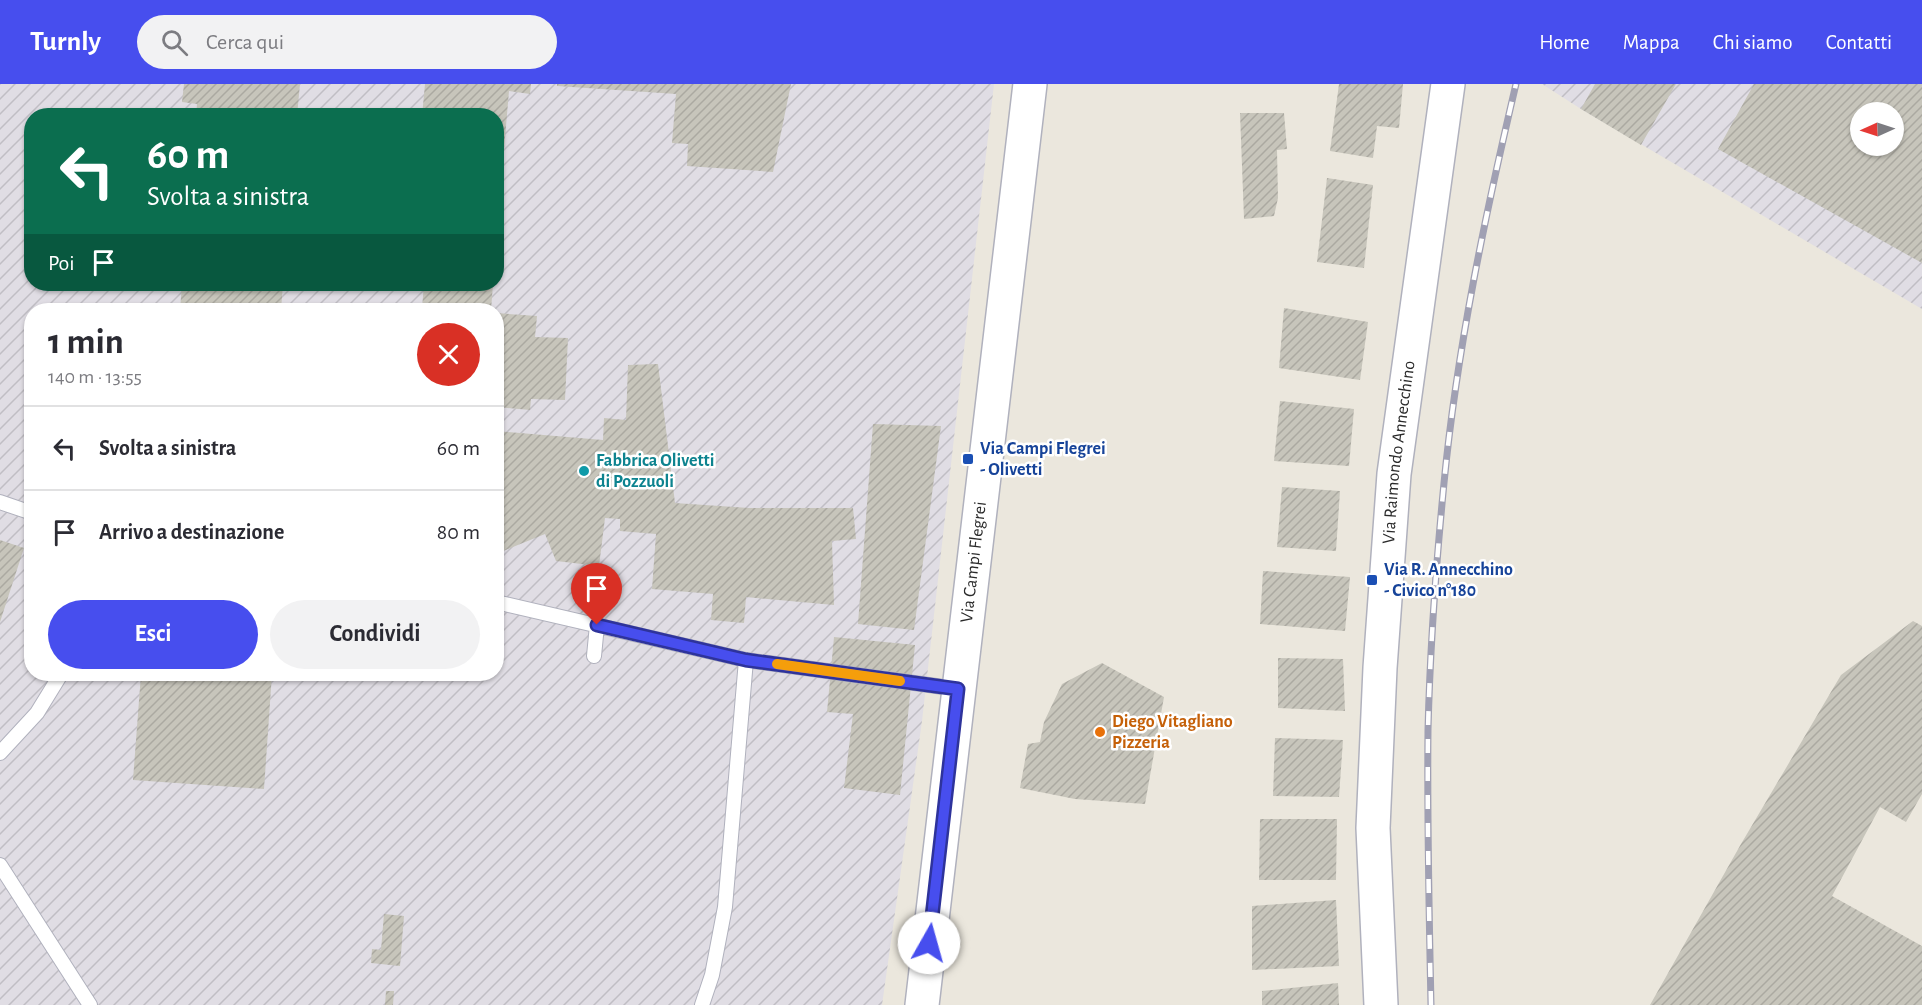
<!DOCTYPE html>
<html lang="it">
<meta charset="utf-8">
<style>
body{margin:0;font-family:"Alegreya Sans",sans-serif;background:#f2f2f3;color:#2b2b33;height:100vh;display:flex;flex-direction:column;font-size:22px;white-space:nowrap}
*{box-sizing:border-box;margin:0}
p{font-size:20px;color:#7c7c81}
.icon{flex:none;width:33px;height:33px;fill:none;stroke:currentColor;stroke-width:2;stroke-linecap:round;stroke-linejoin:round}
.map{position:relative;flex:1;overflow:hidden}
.sheet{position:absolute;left:24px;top:219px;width:480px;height:378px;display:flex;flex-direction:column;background:#fff;border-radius:24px;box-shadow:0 2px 4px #0004}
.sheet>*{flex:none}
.hud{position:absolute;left:24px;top:24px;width:480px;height:183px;border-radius:24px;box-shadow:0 2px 4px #0004;background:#0b6e4f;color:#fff;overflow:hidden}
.needle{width:39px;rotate:267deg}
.tools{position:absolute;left:1850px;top:18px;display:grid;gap:12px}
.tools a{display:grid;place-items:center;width:54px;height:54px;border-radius:50%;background:#fff;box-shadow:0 2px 4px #0004;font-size:30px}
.pin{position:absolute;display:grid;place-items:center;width:51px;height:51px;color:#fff;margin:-62px -26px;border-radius:50% 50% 50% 0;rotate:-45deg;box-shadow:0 0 6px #0007}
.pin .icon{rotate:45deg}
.me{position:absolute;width:66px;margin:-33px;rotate:7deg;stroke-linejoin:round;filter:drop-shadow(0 0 4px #0008)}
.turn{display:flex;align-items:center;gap:21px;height:126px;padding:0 24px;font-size:27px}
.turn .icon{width:78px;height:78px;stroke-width:2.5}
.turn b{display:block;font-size:42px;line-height:51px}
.then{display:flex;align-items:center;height:57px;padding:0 24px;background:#0003;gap:12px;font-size:22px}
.round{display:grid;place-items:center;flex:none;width:63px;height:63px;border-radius:32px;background:#f2f2f3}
.overview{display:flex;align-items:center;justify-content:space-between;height:102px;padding:0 24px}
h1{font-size:36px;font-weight:700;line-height:45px}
.button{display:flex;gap:12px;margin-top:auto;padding:12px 24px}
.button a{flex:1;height:69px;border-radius:36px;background:#474eee;color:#fff;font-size:24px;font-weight:700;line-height:69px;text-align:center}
.button a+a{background:#f2f2f3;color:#2b2b33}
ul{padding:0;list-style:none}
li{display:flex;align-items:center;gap:18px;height:84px;padding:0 24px;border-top:2px solid #e1e1e2}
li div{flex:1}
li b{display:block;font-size:22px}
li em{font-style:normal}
header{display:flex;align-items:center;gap:36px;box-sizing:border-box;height:84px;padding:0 30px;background:#474eee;color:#fff}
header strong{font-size:28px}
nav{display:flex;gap:33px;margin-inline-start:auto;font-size:21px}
.search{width:420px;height:54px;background:#f2f2f3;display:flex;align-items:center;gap:15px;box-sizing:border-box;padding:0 21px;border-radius:33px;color:#7c7c81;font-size:22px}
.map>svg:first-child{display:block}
.industrial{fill:url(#industrial-furrows);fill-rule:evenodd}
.building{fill:url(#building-hatch);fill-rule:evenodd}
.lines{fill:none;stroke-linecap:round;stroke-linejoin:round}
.lane-casing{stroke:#b0b1bd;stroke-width:16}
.secondary-casing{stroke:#b0b1bd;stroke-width:36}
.lane{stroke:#fff;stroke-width:14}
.secondary{stroke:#fff;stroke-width:33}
.rail-casing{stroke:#a0a0b3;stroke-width:7}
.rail{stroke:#fff;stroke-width:4.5;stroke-dasharray:14;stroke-linecap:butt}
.route-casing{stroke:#2e339b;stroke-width:15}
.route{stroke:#474eee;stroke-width:10}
.slow{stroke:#f59e0b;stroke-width:10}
.transit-dot{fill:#1a4fb4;stroke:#fff;stroke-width:2}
.culture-dot{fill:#0f9aa8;stroke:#fff;stroke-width:2}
.food-dot{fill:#e8710a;stroke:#fff;stroke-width:2}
.labels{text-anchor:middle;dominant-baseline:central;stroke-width:5;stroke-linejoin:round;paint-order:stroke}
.transit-label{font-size:18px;font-weight:bold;fill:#164399;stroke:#fff;text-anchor:start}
.street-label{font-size:18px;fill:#2a2a2a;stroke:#fff}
.culture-label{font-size:18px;font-weight:bold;fill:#0d838f;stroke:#fff;text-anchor:start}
.food-label{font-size:18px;font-weight:bold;fill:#c56008;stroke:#fff;text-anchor:start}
</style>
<header>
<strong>Turnly</strong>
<div class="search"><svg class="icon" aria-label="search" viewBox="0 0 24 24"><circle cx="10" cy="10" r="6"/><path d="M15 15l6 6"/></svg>Cerca qui</div>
<nav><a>Home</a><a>Mappa</a><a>Chi siamo</a><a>Contatti</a></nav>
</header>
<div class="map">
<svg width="1922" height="921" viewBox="0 0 1922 921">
<defs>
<pattern id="industrial-furrows" width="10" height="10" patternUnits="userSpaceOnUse" patternTransform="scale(1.5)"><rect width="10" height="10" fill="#e0dde4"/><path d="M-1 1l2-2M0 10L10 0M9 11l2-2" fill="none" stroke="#c0bec4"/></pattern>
<pattern id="building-hatch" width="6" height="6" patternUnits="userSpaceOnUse" patternTransform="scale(1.5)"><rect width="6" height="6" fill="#c7c5bb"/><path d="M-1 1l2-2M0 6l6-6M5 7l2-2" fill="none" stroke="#aba9a1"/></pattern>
</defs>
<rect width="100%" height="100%" fill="#ebe7dd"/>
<path class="industrial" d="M 0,0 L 994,0 L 922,637 L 882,921 L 0,921 ZM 32,32 L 496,32 L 496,200 L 32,200 ZM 32,226 L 496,226 L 496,590 L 32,590 Z
M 1542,0 L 1922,0 L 1922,225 L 1581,25 ZM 1860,28 L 1893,28 L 1893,62 L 1860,62 Z"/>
<path class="building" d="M 184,0 L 300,0 L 297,32 L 196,32 L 197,20 L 182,18 Z
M 425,0 L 531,0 L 530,10 L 509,7 L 498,136 L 496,136 L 496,32 L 422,32 Z
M 557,0 L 791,0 L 773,88 L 687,82 L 688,60 L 672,59 L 676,10 L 557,2 Z
M 1339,0 L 1403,0 L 1399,44 L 1377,42 L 1373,74 L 1330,67 Z
M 1595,0 L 1676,0 L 1641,61 L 1581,25 Z
M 1754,0 L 1922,0 L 1922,179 L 1718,65 ZM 1860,28 L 1893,28 L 1893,62 L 1860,62 Z
M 1240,29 L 1284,29 L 1287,65 L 1277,66 L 1278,114 L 1274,132 L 1244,135 Z
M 1327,94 L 1373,101 L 1364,184 L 1317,178 Z
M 182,200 L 283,200 L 281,226 L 180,226 Z
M 424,200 L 493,200 L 491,226 L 354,226 L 355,219 L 422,224 Z
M 1284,224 L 1368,238 L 1360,296 L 1279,284 Z
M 496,229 L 537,232 L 535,253 L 568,254 L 565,316 L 531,315 L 530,326 L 496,323 Z
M 658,280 L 675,419 L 749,424 L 853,424 L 856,455 L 832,457 L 834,521 L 746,513 L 744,539 L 711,536 L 713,510 L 652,505 L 656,450 L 620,447 L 620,435 L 605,434 L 599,482 L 556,477 L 545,450 L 496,470 L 496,347 L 603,356 L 604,334 L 626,336 L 628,281 Z
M 1280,317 L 1354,325 L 1349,382 L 1274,377 Z
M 873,340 L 941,342 L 914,546 L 858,540 Z
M 1282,403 L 1340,407 L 1336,467 L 1277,463 Z
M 0,456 L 24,464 L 0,538 Z
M 1263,487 L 1350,493 L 1345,547 L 1260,540 Z
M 1913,537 L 1922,542 L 1922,710 L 1906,738 L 1880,723 L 1832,812 L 1922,862 L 1922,921 L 1650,921 L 1741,760 L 1841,591 Z
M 834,553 L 915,561 L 900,711 L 844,704 L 853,630 L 827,628 Z
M 1278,574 L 1343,575 L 1345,627 L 1278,624 Z
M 1102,579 L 1164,613 L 1145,720 L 1075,715 L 1020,704 L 1028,660 L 1040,658 L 1044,638 L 1062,600 Z
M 141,590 L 272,590 L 264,705 L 133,696 Z
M 1275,654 L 1343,656 L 1339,713 L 1273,712 Z
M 1260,735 L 1337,735 L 1336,796 L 1259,796 Z
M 1336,816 L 1339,882 L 1252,886 L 1252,822 Z
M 384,830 L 404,832 L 400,882 L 371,879 L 372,865 L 381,866 Z
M 1338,899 L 1339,921 L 1262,921 L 1262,907 Z
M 386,907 L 394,907 L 393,921 L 385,921 Z"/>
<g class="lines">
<g class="lane-casing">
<path id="lane" d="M 0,418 L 32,429
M 496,518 L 746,576 L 958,605
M 594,572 L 597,541
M 0,669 L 37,629 L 61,590
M 0,781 L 90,921
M 702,921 L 712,891 L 725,823 L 746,576"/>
</g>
<g class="secondary-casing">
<g id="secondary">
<path id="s1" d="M 922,921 L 1030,0"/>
<path id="s2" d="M 1381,921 L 1373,744 L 1380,584 L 1394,390 L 1448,0"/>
</g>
</g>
<use href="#lane" class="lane"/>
<use href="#secondary" class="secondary"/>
<g class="rail-casing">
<path id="rail" d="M 1431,921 C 1429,829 1427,738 1428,646 C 1430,564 1436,481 1444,399 C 1457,265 1485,132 1516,0"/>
</g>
<use href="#rail" class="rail"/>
</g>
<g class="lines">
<g class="route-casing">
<path id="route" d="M 597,541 L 746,576 L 958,605 L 929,859"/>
</g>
<use href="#route" class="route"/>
<path class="slow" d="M 777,580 L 900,597"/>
</g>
<g class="transit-dot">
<rect x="962" y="369" width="12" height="12" rx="3"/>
<rect x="1366" y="490" width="12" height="12" rx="3"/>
</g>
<circle class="culture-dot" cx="584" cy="387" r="6"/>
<circle class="food-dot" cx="1100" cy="648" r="6"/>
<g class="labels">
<g class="transit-label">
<text x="980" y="365">Via Campi Flegrei<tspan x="980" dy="21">- Olivetti</tspan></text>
<text x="1384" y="486">Via R. Annecchino<tspan x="1384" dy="21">- Civico n°180</tspan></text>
</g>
<g class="street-label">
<text stroke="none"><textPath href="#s2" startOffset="554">Via Raimondo Annecchino</textPath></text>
<text stroke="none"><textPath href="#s1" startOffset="446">Via Campi Flegrei</textPath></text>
</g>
<g class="culture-label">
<text x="596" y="377">Fabbrica Olivetti<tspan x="596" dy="21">di Pozzuoli</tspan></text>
</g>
<g class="food-label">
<text x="1112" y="638">Diego Vitagliano<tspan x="1112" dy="21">Pizzeria</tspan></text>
</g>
</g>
</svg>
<div class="tools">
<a><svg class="needle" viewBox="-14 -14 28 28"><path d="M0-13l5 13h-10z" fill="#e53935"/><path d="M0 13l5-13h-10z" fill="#7c7c81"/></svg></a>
</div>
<div class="pin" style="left:597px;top:541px;background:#d93025"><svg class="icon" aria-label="arrive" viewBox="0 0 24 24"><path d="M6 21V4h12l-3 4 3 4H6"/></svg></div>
<svg class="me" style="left:929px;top:859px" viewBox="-20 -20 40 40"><circle r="19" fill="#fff"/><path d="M0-13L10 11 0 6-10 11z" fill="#474eee"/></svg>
<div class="hud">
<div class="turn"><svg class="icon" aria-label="left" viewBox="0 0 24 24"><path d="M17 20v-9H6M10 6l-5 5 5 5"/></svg><div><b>60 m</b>Svolta a sinistra</div></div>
<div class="then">Poi<svg class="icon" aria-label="arrive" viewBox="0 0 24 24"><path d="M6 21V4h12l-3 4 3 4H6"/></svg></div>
</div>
<section class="sheet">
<div class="overview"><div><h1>1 min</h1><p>140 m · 13:55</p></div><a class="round" style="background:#d93025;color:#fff"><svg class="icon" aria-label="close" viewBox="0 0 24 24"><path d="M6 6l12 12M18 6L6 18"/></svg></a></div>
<ul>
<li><svg class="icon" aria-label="left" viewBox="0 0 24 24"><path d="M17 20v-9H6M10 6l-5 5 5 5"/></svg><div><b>Svolta a sinistra</b></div><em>60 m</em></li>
<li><svg class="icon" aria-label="arrive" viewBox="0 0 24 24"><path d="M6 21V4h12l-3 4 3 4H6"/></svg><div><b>Arrivo a destinazione</b></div><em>80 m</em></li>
</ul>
<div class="button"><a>Esci</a><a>Condividi</a></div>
</section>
</div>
